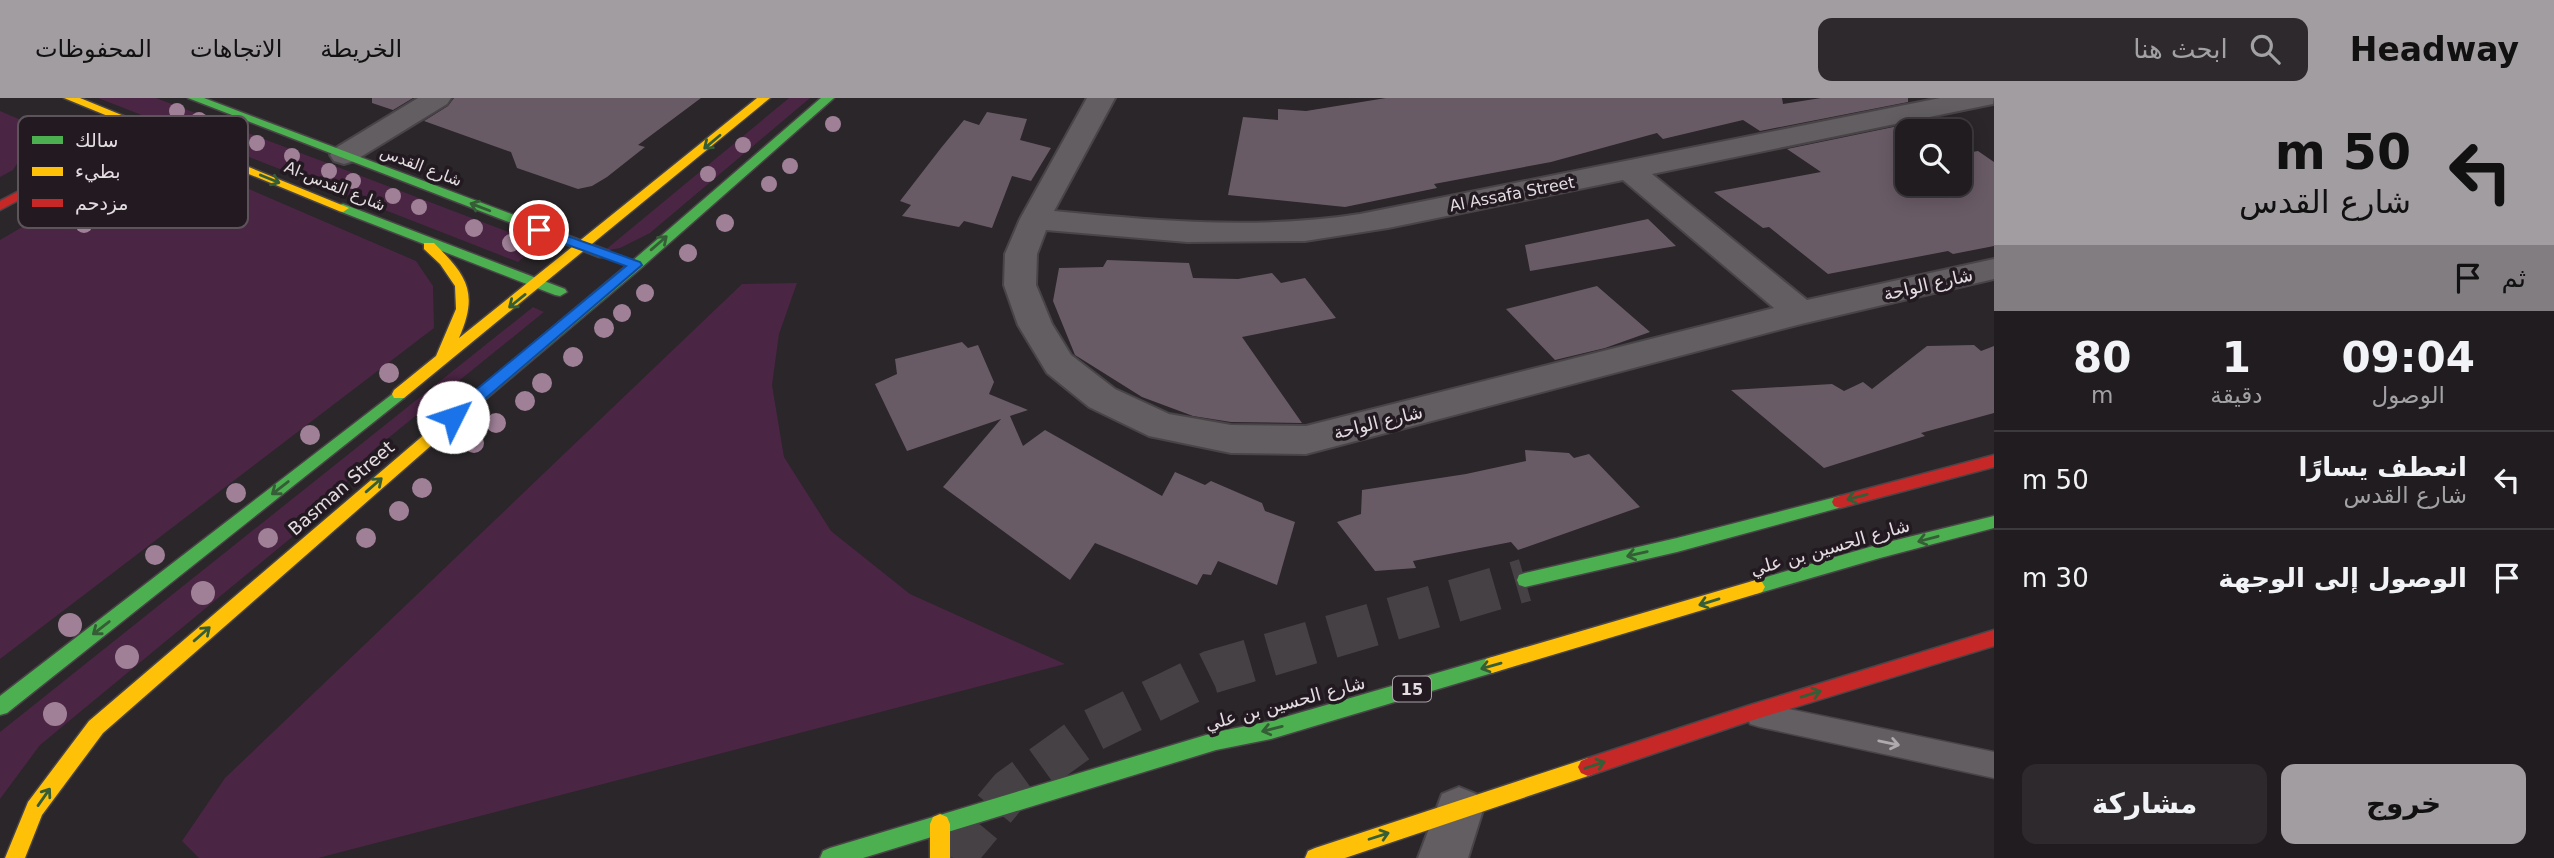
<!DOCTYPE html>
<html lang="ar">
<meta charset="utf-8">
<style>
body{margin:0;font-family:"DejaVu Sans","Noto Naskh Arabic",sans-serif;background:#2d292c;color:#f1f3f6;direction:rtl;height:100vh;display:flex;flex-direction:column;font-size:26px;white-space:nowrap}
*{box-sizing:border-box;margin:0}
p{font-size:23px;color:#a2a1a4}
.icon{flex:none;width:38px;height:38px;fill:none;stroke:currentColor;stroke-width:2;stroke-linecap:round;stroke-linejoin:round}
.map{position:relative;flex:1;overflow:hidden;direction:ltr}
.sheet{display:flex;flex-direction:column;background:#201c1f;width:560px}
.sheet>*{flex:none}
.banner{background:#a29da1;color:#111;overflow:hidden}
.buttons{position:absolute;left:1895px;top:21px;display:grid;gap:14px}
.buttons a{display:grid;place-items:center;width:77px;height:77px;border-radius:14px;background:#201c1f;box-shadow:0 4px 18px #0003,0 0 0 2px #3d3a3d;font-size:35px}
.pin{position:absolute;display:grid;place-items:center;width:60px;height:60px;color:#fff;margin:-30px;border:4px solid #fff;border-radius:50%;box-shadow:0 2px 7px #0007}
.me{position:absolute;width:77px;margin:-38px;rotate:49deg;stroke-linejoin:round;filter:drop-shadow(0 0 5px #0008)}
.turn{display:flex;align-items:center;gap:24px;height:147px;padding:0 28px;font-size:32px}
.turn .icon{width:91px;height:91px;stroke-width:2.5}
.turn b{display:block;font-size:49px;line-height:60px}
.then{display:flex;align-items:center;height:66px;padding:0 28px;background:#0003;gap:14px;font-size:26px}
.eta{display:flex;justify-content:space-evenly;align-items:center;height:119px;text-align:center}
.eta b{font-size:42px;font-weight:700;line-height:49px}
.button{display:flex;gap:14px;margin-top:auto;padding:14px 28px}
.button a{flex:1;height:80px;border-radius:14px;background:#a29da1;color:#111;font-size:28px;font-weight:700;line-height:80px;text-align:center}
.button a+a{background:#2d292c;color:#f1f3f6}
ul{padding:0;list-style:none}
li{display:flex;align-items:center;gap:21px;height:98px;padding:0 28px;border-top:2px solid #3d3a3d}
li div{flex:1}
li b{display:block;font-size:26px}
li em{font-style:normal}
header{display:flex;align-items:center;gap:42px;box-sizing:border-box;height:98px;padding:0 35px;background:#a29da1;color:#111}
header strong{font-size:33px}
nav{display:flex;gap:38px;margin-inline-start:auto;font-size:24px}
.search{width:490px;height:63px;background:#2d292c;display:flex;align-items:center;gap:18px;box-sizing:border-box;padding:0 24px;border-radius:14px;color:#a2a1a4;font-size:26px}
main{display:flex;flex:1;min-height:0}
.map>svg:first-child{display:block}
.green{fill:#4b2544}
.building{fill:#695b66}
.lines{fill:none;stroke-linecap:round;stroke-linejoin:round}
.highway-tunnel{stroke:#464145;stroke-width:43;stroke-dasharray:43 21;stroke-linecap:butt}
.lane-casing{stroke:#494447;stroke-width:3}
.street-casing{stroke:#494447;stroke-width:4}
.fast-casing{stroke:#494447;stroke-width:3}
.slow-casing{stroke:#494447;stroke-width:3}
.jam-casing{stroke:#494447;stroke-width:3}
.lane{fill:#625e61;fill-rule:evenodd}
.street{fill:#625e61;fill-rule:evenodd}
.fast{fill:#4caf50;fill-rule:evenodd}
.slow{fill:#ffc107;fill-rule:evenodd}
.jam{fill:#c62828;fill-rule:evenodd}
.tree{fill:#9f8097}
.oneway{stroke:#355d36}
.oneway2{stroke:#afaaae}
.route{fill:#1a73e8;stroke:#114b97;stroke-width:2}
.labels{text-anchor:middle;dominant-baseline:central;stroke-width:7;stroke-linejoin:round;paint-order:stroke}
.far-street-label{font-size:16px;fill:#e3dde1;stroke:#221a20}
.shield{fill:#221a20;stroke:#a9a2a7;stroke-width:2}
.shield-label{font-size:16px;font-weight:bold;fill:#e3dde1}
.street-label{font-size:18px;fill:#e3dde1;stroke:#221a20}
.key{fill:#221a20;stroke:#5c545a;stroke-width:2}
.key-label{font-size:19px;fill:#e3dde1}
</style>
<header>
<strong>Headway</strong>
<div class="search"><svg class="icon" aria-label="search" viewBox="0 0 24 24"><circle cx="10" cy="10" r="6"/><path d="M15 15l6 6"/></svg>ابحث هنا</div>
<nav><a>الخريطة</a><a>الاتجاهات</a><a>المحفوظات</a></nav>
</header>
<main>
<section class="sheet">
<div class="banner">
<div class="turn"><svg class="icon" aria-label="left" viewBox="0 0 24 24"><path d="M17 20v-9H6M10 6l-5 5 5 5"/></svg><div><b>50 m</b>شارع القدس</div></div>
<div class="then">ثم<svg class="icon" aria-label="arrive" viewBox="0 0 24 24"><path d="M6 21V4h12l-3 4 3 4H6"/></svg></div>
</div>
<div class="eta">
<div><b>09:04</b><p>الوصول</p></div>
<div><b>1</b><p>دقيقة</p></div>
<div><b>80</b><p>m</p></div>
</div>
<ul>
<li><svg class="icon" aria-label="left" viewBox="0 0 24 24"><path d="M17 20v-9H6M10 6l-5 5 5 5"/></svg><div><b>انعطف يسارًا</b><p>شارع القدس</p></div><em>50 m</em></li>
<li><svg class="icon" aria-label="arrive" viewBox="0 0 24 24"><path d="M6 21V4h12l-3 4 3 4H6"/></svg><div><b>الوصول إلى الوجهة</b></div><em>30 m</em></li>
</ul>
<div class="button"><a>خروج</a><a>مشاركة</a></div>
</section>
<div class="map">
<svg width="1994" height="760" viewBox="0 0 1994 760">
<rect width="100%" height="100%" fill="#2a2629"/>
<path class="green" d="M 98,0 L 156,0 L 540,146 L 518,164 Z
M 789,0 L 810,0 L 650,135 L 620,150 L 604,153 Z
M 0,13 L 40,30 L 13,72 L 0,79 Z
M 156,51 L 416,163 L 433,188 L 434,230 L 0,561 L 0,142 Z
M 797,185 L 779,236 L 772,287 L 784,359 L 831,433 L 910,496 L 1065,566 L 318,760 L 199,760 L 182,743 L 225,680 L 742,186 Z
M 533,209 L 544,214 L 371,354 L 320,416 L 40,647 L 0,701 L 0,634 Z"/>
<path class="building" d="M 372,0 L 413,0 L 393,12 L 372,5 Z
M 454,0 L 701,0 L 638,47 L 645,49 L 607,79 L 592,88 L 578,91 L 517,70 L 511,54 L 424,23 L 448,8 Z
M 1386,0 L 1782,0 L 1783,6 L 1821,0 L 1908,0 L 1908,4 L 1760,33 L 1743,22 L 1663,41 L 1657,35 L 1551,64 L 1434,86 L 1437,90 L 1345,109 L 1228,97 L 1243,19 L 1278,22 L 1278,11 L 1306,13 Z
M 987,14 L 1027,21 L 1020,42 L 1051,50 L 1031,83 L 1012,78 L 992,130 L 964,123 L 959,129 L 902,118 L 911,107 L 900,103 L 941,50 L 964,22 L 979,27 Z
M 1908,26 L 1908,86 L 1960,86 L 1960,56 L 1978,53 L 1994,64 L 1994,148 L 1953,156 L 1948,153 L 1828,176 L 1769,129 L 1763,130 L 1714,94 L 1821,74 L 1787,51 Z
M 1648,121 L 1676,148 L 1530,173 L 1525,147 Z
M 1107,162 L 1189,165 L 1193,180 L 1238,181 L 1272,175 L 1281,185 L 1305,180 L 1336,220 L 1242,239 L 1302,325 L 1231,324 L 1193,318 L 1142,299 L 1075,257 L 1053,203 L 1059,170 L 1103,169 Z
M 1597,188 L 1650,234 L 1605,250 L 1555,262 L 1506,211 Z
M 962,244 L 968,250 L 978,247 L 994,284 L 989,296 L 1028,312 L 1010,318 L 1023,348 L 1045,332 L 1162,398 L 1175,374 L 1205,387 L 1211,383 L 1262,405 L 1265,413 L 1295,424 L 1277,487 L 1218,463 L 1211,477 L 1203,476 L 1197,487 L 1095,445 L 1070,482 L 943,389 L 1001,321 L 907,353 L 875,286 L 897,276 L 895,261 Z
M 1974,247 L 1981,253 L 1994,248 L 1994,315 L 1921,335 L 1925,338 L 1824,370 L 1731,292 L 1832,286 L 1844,293 L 1863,284 L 1872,291 L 1927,248 Z
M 1525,352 L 1569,355 L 1574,360 L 1589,356 L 1640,409 L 1518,452 L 1511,444 L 1413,463 L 1416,470 L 1375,473 L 1337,424 L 1361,416 L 1362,392 L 1466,376 L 1526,363 Z"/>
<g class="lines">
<path class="highway-tunnel" d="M 953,760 L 1010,692 L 1093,632 L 1211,574 L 1525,482"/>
<g class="lane-casing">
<path id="lane" d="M 1760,605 L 1994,654 L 1994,680 L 1760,629 L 1750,626 L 1747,617 L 1750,608 Z"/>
</g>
<g class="street-casing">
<path id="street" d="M 418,0 L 451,0 L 447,6 L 354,63 L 344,66 L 334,63 L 330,57 L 334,51 Z
M 1087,0 L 1115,0 L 1054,113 C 1157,123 1258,132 1360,116 L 1940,0 L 1994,0 L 1993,6 L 1983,8 L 1652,76 L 1807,202 L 1994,161 L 1994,181 L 1801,226 L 1306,356 L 1231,355 L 1149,338 L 1089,309 L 1047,275 L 1018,227 L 1004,187 L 1005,156 L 1020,121 ZM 1623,82 L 1774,210 L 1306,328 L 1231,327 L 1169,316 L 1115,291 L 1071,257 L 1052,226 L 1036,187 L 1037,156 L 1046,132 L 1187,144 L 1305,143 L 1388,130 Z
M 1459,689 L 1476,696 L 1483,712 L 1468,760 L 1418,760 L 1442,696 Z"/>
</g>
<g class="fast-casing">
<path id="fast" d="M 188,0 L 204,0 L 609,153 L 611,156 L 609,159 L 599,159 Z
M 821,0 L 834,0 L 641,170 L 442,338 L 432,338 L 429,334 L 432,330 L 631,164 Z
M 343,106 L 565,191 L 567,194 L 560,198 L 555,197 L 339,113 L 339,107 Z
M 399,291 L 404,292 L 406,296 L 404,300 L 7,615 L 0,617 L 0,598 Z
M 1840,398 L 1846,400 L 1848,404 L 1846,408 L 1677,454 L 1525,489 L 1519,487 L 1517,482 L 1519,477 L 1525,475 L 1677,440 Z
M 1994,418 L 1994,430 L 1880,460 L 1756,496 L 1750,494 L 1747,489 L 1750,484 L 1756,482 L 1880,446 Z
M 1492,559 L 1498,561 L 1501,567 L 1498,573 L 1492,575 L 1271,641 L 1216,652 L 863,760 L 820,760 L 823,753 L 830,750 L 1216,634 L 1271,623 Z"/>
</g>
<g class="slow-casing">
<path id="slow" d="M 64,0 L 80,0 L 349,110 L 343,114 L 339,113 Z
M 757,0 L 770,0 L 404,300 L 394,300 L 392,296 L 394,292 L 436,258 L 456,211 L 455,188 L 440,166 L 424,151 L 424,145 L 434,145 C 467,178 479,194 459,240 Z
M 437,328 L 442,330 L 445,334 L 442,338 L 103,635 L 42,717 L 25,760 L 5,760 L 28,704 L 89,623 L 432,330 Z
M 1756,482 L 1762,484 L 1765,489 L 1762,494 L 1756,496 L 1492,575 L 1486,573 L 1483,567 L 1486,561 L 1492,559 Z
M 1588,660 L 1595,663 L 1598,669 L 1595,675 L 1588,678 L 1345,760 L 1305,760 L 1308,753 L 1315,750 Z
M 940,716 L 947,719 L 950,726 L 950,760 L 930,760 L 930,726 L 933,719 Z"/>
</g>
<g class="jam-casing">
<path id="jam" d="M 146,27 L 152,30 L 150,32 L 0,112 L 0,103 Z
M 1994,357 L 1994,369 L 1840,410 L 1834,408 L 1832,404 L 1834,400 L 1840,398 Z
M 1994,532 L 1994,548 L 1750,623 L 1588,678 L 1581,675 L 1578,669 L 1581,663 L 1588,660 L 1750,607 Z"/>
</g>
<use href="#lane" class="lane"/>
<use href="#street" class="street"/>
<use href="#fast" class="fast"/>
<use href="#slow" class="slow"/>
<use href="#jam" class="jam"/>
</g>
<g class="tree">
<circle cx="177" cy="13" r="8"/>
<circle cx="199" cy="22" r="8"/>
<circle cx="833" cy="26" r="8"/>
<circle cx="257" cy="45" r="8"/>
<circle cx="743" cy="47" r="8"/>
<circle cx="292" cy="58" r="8"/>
<circle cx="790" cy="68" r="8"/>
<circle cx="329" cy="73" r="8"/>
<circle cx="708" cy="76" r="8"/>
<circle cx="353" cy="83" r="8"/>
<circle cx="769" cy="86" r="8"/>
<circle cx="393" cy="98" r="8"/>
<circle cx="419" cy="109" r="8"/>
<circle cx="725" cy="125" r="9"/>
<circle cx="84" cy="126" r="9"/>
<circle cx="474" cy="130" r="9"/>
<circle cx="511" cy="145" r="9"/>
<circle cx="688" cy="155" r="9"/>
<circle cx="645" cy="195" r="9"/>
<circle cx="622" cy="215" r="9"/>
<circle cx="604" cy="230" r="10"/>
<circle cx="573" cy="259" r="10"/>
<circle cx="389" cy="275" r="10"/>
<circle cx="542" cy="285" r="10"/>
<circle cx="525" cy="303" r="10"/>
<circle cx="496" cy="325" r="10"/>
<circle cx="310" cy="337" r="10"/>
<circle cx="474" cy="345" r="10"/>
<circle cx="422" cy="390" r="10"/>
<circle cx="236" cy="395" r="10"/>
<circle cx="399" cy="413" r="10"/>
<circle cx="268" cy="440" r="10"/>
<circle cx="366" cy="440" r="10"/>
<circle cx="155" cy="457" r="10"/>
<circle cx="203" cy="495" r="12"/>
<circle cx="70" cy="527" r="12"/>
<circle cx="127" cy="559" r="12"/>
<circle cx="55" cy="616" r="12"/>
</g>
<defs><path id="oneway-shaft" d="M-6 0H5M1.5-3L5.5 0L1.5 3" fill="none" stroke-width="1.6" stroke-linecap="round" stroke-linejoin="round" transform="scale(1.75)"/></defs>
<g class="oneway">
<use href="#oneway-shaft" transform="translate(712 44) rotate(140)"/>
<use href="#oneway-shaft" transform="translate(270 81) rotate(22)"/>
<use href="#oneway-shaft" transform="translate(480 109) rotate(-159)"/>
<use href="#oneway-shaft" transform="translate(659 145) rotate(-41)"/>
<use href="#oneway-shaft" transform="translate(517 203) rotate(141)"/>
<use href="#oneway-shaft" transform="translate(374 387) rotate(-41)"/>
<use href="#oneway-shaft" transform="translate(280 390) rotate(142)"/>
<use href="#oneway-shaft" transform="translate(1857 399) rotate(165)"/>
<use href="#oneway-shaft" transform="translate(1928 441) rotate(165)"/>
<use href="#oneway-shaft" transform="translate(1637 456) rotate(167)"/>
<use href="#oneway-shaft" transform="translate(1709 504) rotate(163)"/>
<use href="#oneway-shaft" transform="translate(101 530) rotate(142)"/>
<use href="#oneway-shaft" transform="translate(202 536) rotate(-41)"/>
<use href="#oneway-shaft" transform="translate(1491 568) rotate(164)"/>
<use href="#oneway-shaft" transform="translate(1811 596) rotate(-17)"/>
<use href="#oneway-shaft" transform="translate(1272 631) rotate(166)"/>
<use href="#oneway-shaft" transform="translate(1595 667) rotate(-18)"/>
<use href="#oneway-shaft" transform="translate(44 699) rotate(-55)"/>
<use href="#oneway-shaft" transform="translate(1379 738) rotate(-18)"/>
</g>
<use class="oneway2" href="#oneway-shaft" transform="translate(1889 645) rotate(12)"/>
<path class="route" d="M 539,128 L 640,164 L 642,167 L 459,323 L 448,323 L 446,319 L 448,315 L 626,168 L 535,135 L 535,129 Z"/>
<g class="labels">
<g class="far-street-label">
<text transform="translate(421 68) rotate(21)">شارع القدس</text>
<text transform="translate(335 88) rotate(22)">Al-شارع القدس</text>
<text transform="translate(1512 96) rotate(-11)">Al Assafa Street</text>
</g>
<rect class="shield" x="1393" y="578.5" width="38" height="25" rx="5"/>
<g class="shield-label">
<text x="1412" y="591">15</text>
</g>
<g class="street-label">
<text transform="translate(1928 186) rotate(-13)">شارع الواحة</text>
<text transform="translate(1378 324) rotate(-14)">شارع الواحة</text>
<text transform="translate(341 390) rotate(-41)">Basman Street</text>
<text transform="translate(1830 449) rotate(-16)">شارع الحسين بن علي</text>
<text transform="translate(1285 605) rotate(-15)">شارع الحسين بن علي</text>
</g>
</g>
<rect x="18" y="18" width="230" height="112" rx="10" class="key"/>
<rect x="32" y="38" width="31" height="8" fill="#4caf50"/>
<rect x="32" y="69" width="31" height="9" fill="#ffc107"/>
<rect x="32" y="101" width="31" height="8" fill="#c62828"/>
<g class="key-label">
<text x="75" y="49">سالك</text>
<text x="75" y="80">بطيء</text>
<text x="75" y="112">مزدحم</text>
</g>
</svg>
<div class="buttons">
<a><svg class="icon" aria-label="search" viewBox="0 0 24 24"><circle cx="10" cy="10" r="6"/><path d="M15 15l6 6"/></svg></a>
</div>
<div class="pin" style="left:539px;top:132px;background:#d93025"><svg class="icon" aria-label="arrive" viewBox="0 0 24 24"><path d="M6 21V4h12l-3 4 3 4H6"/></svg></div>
<svg class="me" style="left:453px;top:319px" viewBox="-20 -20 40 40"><circle r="19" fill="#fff"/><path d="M0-13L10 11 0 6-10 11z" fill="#1a73e8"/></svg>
</div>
</main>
